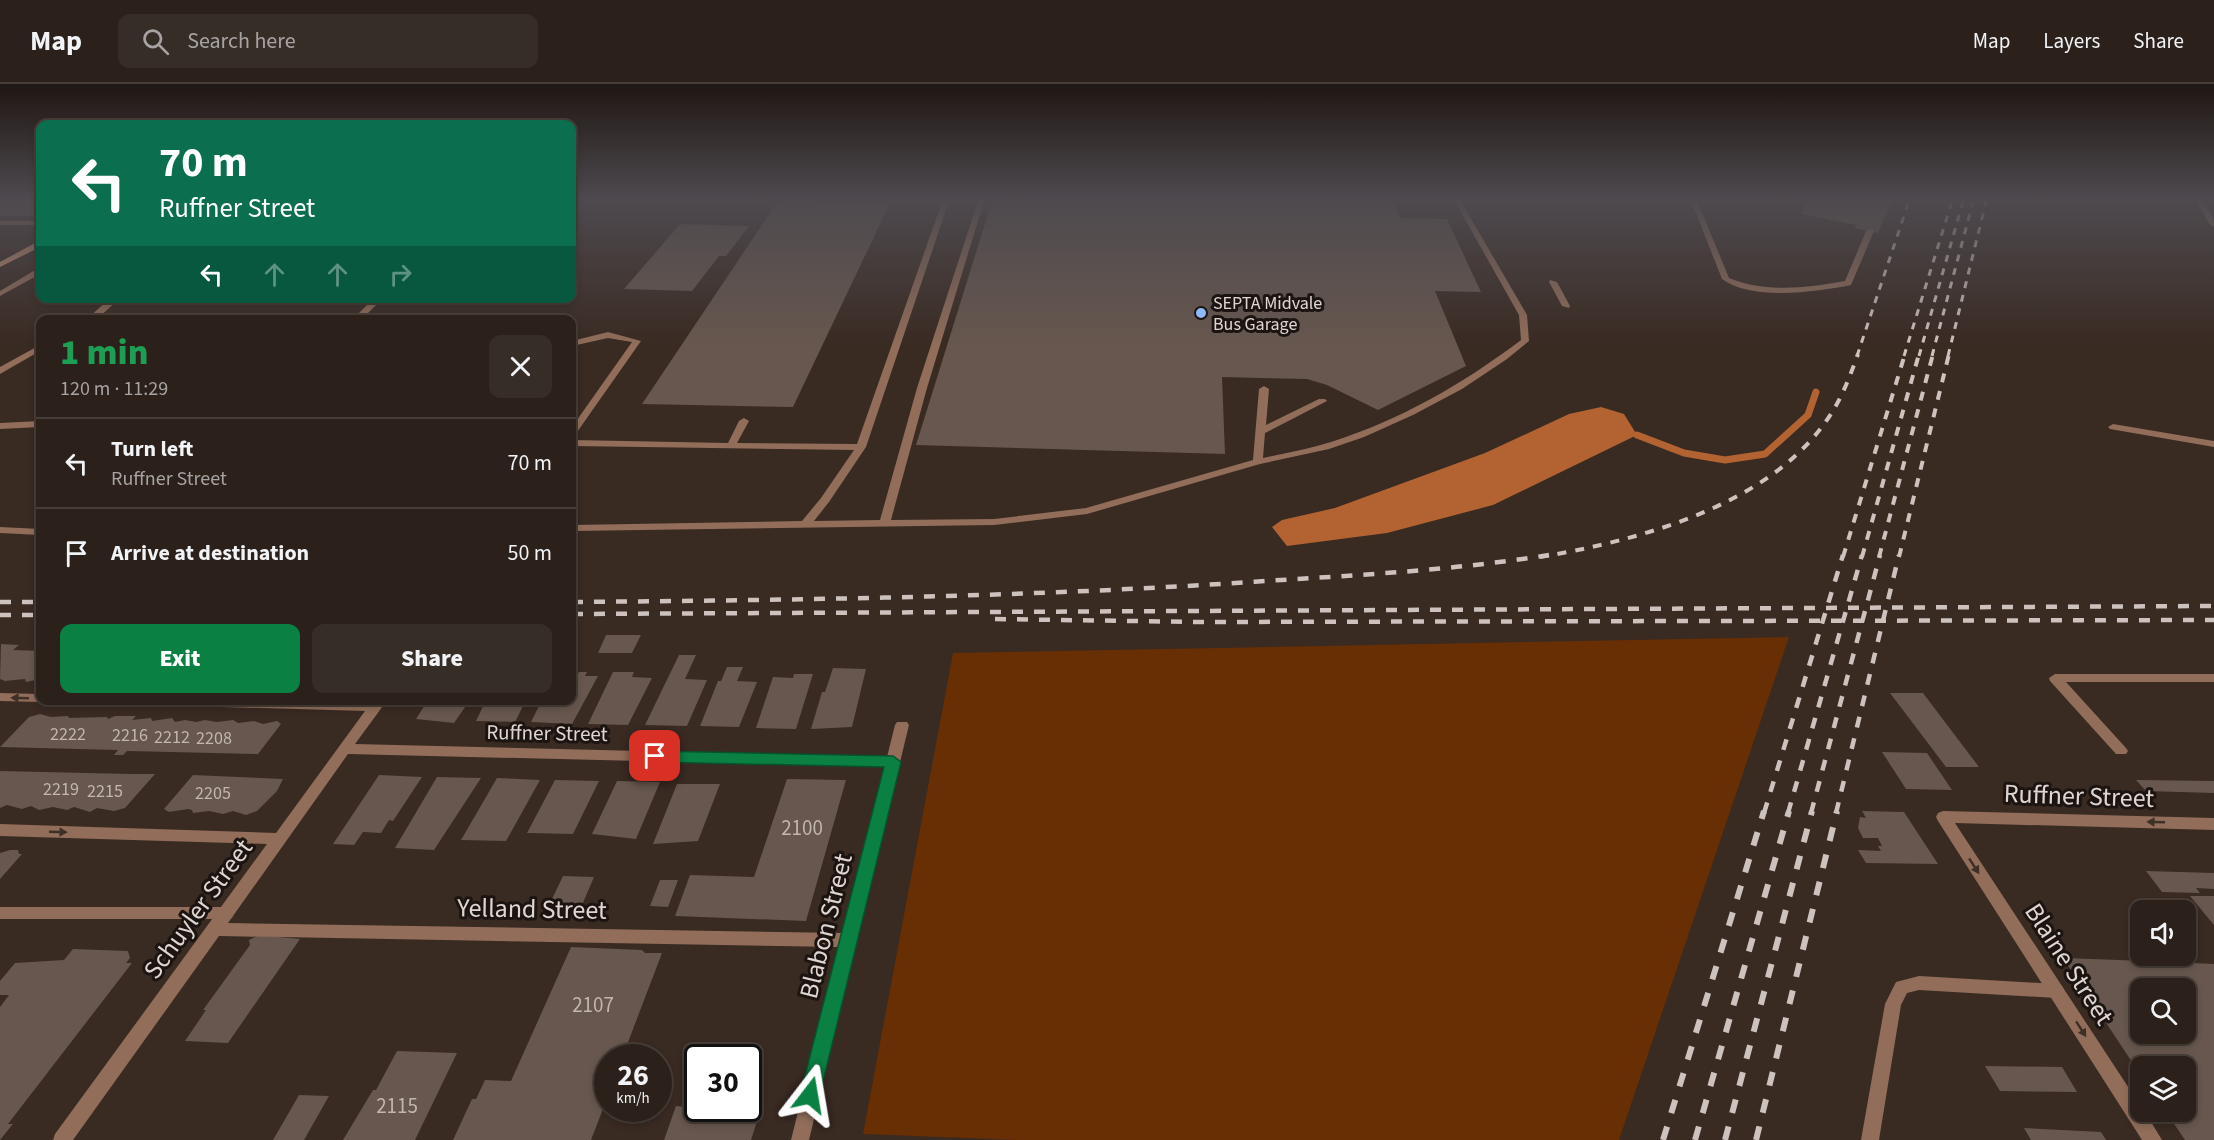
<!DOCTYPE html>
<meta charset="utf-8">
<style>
body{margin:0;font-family:"Source Sans 3",sans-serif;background:#372d27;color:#f1f3f6;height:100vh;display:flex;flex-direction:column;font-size:22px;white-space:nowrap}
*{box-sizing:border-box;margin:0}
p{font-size:20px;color:#a6a3a2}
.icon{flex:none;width:33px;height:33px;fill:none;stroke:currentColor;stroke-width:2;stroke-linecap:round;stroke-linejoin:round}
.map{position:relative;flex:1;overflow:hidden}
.drawer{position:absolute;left:36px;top:231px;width:540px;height:390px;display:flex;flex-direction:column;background:#2b201a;border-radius:12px;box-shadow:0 3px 9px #0003,0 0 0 2px #473e39}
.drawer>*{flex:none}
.banner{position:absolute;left:36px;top:36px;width:540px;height:183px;border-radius:12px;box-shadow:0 3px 9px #0003,0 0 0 2px #473e39;background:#0b6e4f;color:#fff;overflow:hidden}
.tools{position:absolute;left:2130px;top:816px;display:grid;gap:12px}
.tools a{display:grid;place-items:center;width:66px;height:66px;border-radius:12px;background:#2b201a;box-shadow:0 3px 9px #0003,0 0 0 2px #473e39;font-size:30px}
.speed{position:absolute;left:594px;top:960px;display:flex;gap:12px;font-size:30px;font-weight:700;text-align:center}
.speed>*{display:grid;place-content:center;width:78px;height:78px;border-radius:50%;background:#2b201a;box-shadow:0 3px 9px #0003,0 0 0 2px #473e39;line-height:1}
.speed small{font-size:15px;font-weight:400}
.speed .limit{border:3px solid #111;border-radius:9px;background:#fff;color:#111}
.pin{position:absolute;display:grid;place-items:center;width:51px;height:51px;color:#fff;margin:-26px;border-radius:12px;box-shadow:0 3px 9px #0006}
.me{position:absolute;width:66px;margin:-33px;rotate:14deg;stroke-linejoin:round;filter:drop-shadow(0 0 4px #0008)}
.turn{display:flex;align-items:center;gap:21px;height:126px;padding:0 24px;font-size:27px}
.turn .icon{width:78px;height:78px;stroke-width:2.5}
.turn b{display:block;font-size:42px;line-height:51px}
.lanes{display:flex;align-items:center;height:57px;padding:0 24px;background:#0003;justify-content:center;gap:30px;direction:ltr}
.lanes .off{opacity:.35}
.round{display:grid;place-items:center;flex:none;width:63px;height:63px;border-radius:12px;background:#372d27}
.headline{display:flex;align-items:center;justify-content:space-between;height:102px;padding:0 24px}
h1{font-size:36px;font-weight:800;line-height:45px;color:#1e9e55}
.action{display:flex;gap:12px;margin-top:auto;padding:12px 24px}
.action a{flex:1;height:69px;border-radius:12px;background:#0b8043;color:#fff;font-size:24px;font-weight:800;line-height:69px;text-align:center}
.action a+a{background:#372d27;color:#f1f3f6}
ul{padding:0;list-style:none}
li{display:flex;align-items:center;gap:18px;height:90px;padding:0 24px;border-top:2px solid #473e39}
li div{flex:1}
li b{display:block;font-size:22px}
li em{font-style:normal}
header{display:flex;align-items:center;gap:36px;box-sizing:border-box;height:84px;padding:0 30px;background:#2b201a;border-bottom:2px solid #473e39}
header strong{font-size:28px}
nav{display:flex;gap:33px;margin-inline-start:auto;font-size:21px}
.search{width:420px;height:54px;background:#372d27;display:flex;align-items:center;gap:15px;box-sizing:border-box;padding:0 21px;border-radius:12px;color:#a6a3a2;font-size:22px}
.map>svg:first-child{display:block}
.green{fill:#682e04}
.water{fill:#b36332}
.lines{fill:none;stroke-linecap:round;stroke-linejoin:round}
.stream{stroke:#b36332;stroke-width:7}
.building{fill:#67574e;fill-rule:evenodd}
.lane{fill:#916d5a;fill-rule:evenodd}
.street{fill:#916d5a;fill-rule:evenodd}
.secondary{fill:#ca9171;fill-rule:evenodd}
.rail-far3{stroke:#cdc2bd;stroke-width:3;stroke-dasharray:7 7;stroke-linecap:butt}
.rail-far2{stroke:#cdc2bd;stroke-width:4;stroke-dasharray:9 9;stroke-linecap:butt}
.rail-far1{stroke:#cdc2bd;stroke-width:4.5;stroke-dasharray:11 11;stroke-linecap:butt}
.rail{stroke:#cdc2bd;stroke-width:6;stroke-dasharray:14 14;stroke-linecap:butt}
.oneway{fill:#3e2f27}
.route{fill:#0b8043;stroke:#07532c;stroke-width:1.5}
.poi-dot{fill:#8eb9fd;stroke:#1b1411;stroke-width:2}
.labels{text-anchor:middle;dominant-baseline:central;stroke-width:6;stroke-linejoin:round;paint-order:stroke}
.far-poi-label{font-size:18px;fill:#e0d6d1;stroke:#1b1411;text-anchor:start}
.number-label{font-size:18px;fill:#c2b6b0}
.street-label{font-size:21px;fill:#e0d6d1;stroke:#1b1411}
.near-number-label{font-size:21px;fill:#c2b6b0}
.near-street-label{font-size:26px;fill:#e0d6d1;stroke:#1b1411}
</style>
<header>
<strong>Map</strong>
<div class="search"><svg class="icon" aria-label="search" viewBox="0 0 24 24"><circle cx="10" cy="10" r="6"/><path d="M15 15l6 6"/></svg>Search here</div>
<nav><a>Map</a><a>Layers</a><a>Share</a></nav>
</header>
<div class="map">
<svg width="2214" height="1056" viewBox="0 0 2214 1056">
<rect width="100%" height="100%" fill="#392a22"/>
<path class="green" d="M 1789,553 L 1619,1056 L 1017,1056 L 863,1050 L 953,569 Z"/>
<path class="water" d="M 1601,323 L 1624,330 L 1637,351 L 1493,421 L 1387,449 L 1287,462 L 1272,443 L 1282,436 L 1335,424 L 1485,369 L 1569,330 Z"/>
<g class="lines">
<path class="stream" d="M 1637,351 L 1684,369 L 1725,376 L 1765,370 L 1808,331 L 1816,308"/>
</g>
<path class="building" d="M 9,114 L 40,114 L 40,132 L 0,132 L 0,119 Z
M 993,114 L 1392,114 L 1400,134 L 1447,135 L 1481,208 L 1435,207 L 1466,282 L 1378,326 L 1327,301 L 1307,295 L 1222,293 L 1225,370 L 916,361 Z
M 1810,114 L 1893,114 L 1878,149 L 1854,144 L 1856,141 L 1801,130 Z
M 778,117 L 890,119 L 793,323 L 642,320 Z
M 680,140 L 749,142 L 726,172 L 719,172 L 692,207 L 624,205 Z
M 415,214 L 464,214 L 464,215 L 441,219 Z
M 606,551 L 641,551 L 632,569 L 598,569 Z
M 1,560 L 19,561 L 13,566 L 40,567 L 40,595 L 26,598 L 25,595 L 5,597 L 0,595 Z
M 679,571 L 696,571 L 685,595 L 707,596 L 687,642 L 645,641 Z
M 727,583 L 743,583 L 737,597 L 757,598 L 739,643 L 700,642 L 718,597 L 721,597 Z
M 833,584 L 866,585 L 852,643 L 811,645 L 822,608 L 825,608 Z
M 579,588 L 587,588 L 585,592 L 598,592 L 572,640 L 531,638 L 542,616 L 572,616 L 572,595 L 575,595 Z
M 613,588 L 634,588 L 632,593 L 652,594 L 628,641 L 588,640 Z
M 794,590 L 813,590 L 796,645 L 756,644 L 773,593 L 793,594 Z
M 1890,609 L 1923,609 L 1979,683 L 1946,683 Z
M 428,616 L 470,616 L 454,639 L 416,635 Z
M 486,616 L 526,616 L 515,638 L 476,637 Z
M 40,630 L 51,633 L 68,632 L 69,634 L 107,633 L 108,635 L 115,632 L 136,632 L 132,636 L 151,634 L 152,637 L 172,634 L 175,638 L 185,636 L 196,638 L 205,636 L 217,638 L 233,636 L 238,639 L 254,637 L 263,640 L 277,637 L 281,640 L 258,670 L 127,667 L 123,671 L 114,671 L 118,666 L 0,663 L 29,633 Z
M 1882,668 L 1927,669 L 1952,706 L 1906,705 Z
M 0,687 L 131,690 L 155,690 L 125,724 L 114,727 L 97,724 L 90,728 L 74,723 L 67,726 L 53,723 L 39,726 L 31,722 L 22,725 L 7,721 L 0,724 Z
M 193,691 L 216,692 L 283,695 L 277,707 L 257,727 L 246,731 L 233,727 L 223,730 L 209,727 L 193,729 L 192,726 L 188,725 L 169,728 L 164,725 Z
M 379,691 L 422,693 L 393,737 L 389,736 L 381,749 L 363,748 L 354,761 L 333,760 Z
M 437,693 L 481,694 L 434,766 L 395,764 Z
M 497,694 L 540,696 L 506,757 L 461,756 Z
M 787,695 L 846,696 L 806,837 L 675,832 L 690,791 L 754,793 Z
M 555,696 L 599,697 L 573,750 L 527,749 Z
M 2136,696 L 2214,697 L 2214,709 L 2146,707 Z
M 617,697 L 660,698 L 636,755 L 592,750 Z
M 677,700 L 720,700 L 698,757 L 653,760 Z
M 1862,727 L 1904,728 L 1938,780 L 1866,779 L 1858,766 L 1881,767 L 1878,762 L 1882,762 L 1878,754 L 1863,754 L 1858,744 L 1860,733 L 1866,734 Z
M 10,766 L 18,766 L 19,770 L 22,770 L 0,795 L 0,769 Z
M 2146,787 L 2214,789 L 2214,805 L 2196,804 L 2200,809 L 2162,808 Z
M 563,792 L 594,793 L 582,821 L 550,819 Z
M 660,796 L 678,796 L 668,823 L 650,822 Z
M 2190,812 L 2214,812 L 2214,841 L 2204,829 Z
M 265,848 L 268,852 L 300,855 L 228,959 L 185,957 L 206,926 L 203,926 L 250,861 L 249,856 Z
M 571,863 L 642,866 L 645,869 L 662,869 L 622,974 L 608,974 L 608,1012 L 591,1056 L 453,1056 L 472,1015 L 476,1015 L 485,996 L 511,997 Z
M 73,865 L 128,867 L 130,874 L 126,879 L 132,879 L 8,1040 L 13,1040 L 0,1056 L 0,923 L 9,911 L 0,911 L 0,897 L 15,879 L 64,876 Z
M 2170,872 L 2188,873 L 2193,879 L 2214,880 L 2214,1056 L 2185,1056 L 2166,1028 L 2186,1028 L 2186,982 L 2140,982 L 2140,990 L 2063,874 L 2175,878 ZM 2140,904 L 2186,904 L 2186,950 L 2140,950 Z
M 397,967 L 457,969 L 415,1056 L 343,1056 L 373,1006 L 376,1006 Z
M 1985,982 L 2062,983 L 2077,1008 L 2000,1007 Z
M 299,1011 L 329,1012 L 304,1056 L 273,1056 Z
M 676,1022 L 698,1024 L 760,1028 L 751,1056 L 664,1056 Z
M 2024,1044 L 2101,1048 L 2106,1056 L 2031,1056 Z"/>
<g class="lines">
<path class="lane" d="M 929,114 L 942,114 L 949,117 L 866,363 L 829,418 L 814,437 L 880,436 L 917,304 L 979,114 L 985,114 L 927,304 L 891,436 L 994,435 L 1086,424 L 1253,376 L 1259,305 L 1264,302 L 1269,305 L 1266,341 L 1319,315 L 1325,315 L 1327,317 L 1265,349 L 1263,374 C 1286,369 1309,365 1331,358 C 1400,336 1463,300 1521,256 L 1519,231 L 1453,114 L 1459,114 L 1527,231 L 1529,257 L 1507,275 L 1462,305 L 1413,331 L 1364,353 L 1329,365 L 1260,380 L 1087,430 L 994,441 L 572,447 L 572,441 L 802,437 L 821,414 L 854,366 L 572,362 L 572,356 L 728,359 L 739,337 L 744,334 L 749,337 L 737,359 L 857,360 L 942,118 Z
M 1690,114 L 1696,114 L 1729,194 C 1765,209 1807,204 1845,197 L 1866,147 L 1870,145 L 1874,147 L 1851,201 C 1817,208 1751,217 1722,195 Z
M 2194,114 L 2200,114 L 2214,135 L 2214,142 L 2211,142 Z
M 0,137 L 40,137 L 40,141 L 0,141 Z
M 37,185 L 40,185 L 40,190 L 0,212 L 0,207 Z
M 1550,196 L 1557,198 L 1570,222 L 1569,224 L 1562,222 L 1549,198 Z
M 110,214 L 120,214 L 96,236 L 86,236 Z
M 374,214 L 383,214 L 361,236 L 352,236 Z
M 608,248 L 641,257 L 575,351 L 572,352 L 572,343 L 632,258 L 608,254 L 572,262 L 572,257 Z
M 40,261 L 40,267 L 0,290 L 0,283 Z
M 40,337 L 40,343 L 0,345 L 0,339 Z
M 2113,340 L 2214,357 L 2214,363 L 2110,345 L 2108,343 Z
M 0,443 L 40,445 L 40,451 L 0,449 Z
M 2055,590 L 2214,590 L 2214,598 L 2066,598 L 2126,664 L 2128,667 L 2126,670 L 2116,670 L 2050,597 L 2049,594 Z
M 0,823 L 226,823 L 232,824 L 234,829 L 232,834 L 226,835 L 0,835 Z
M 1919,892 L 2056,900 L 2062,902 L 2064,907 L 2062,912 L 2056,914 L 1919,906 L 1907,909 L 1901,921 L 1879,1056 L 1861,1056 L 1885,920 L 1896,898 Z"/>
<path class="street" d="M 0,609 L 40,610 L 40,616 L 45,616 L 40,618 L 0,617 Z
M 113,616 L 303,616 L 380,620 L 382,623 L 380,626 L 355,660 L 887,673 L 895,641 L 897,638 L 907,638 L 909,641 L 809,1056 L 791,1056 L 839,863 L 219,852 L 73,1056 L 53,1056 L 55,1050 L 267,760 L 0,752 L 0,740 L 276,749 L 365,627 L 119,620 ZM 348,670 L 885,683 L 843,849 L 228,839 Z
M 1943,727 L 2214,734 L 2214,746 L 1955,739 L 2140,1021 L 2140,1028 L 2145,1028 L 2162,1056 L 2142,1056 L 1938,737 L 1936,733 L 1938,729 Z"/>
<path class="secondary" d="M 37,158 L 40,158 L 40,163 L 0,183 L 0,178 Z"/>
<path class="rail-far3" d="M 1857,272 L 1910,114
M 1904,272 L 1953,114
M 1919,272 L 1964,114
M 1932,272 L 1974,114
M 1948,272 L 1987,114"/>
<path class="rail-far2" d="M 1540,473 C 1636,457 1764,423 1824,340 C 1840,319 1849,295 1858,270
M 1843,473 L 1905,270
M 1862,473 L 1919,270
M 1879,473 L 1933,270
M 1899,473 L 1949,270"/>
<path class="rail-far1" d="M 0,518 L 40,518
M 572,518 C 803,516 1034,513 1265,497 C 1360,491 1455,486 1549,471
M 572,530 L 2214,522
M 0,531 L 40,531
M 995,535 L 1200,538 L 2214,536
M 1764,729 L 1843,471
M 1788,729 L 1862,471
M 1811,729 L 1880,471
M 1836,729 L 1899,471"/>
<path class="rail" d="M 1663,1056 L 1764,727
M 1695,1056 L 1789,727
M 1725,1056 L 1812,727
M 1756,1056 L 1837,727"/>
</g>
<defs><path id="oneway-solid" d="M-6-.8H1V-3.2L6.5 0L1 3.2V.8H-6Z" transform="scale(1.5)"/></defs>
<g class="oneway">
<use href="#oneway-solid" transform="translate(20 614) rotate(-178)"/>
<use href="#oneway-solid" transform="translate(2156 738) rotate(-178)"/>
<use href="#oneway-solid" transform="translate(58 748) rotate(2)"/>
<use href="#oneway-solid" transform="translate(1974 782) rotate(57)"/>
<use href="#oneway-solid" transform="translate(2081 945) rotate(57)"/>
</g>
<linearGradient id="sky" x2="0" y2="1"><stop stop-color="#1f1713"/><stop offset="0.44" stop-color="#4e4a4f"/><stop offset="1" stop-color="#4e4a4f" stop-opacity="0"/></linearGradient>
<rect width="2214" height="262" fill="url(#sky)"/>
<path class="route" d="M 655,667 L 893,672 L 901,678 L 818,1018 L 810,1021 L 803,1018 L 800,1011 L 884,683 L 655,678 L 647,672 Z"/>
<circle class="poi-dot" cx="1201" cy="229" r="6"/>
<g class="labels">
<g class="far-poi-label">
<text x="1213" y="219">SEPTA Midvale<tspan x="1213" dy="21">Bus Garage</tspan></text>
</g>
<g class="number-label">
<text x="68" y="650">2222</text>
<text x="130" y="651">2216</text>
<text x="172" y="653">2212</text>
<text x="214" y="654">2208</text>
<text x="61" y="705">2219</text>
<text x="105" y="707">2215</text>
<text x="213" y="709">2205</text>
</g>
<g class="street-label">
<text transform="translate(547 649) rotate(1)">Ruffner Street</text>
</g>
<g class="near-number-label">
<text x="802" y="744">2100</text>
<text x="593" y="921">2107</text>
<text x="397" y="1022">2115</text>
</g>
<g class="near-street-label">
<text transform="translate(2079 712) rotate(2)">Ruffner Street</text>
<text transform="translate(198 825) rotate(-54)">Schuyler Street</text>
<text transform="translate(532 825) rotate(1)">Yelland Street</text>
<text transform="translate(826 842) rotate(-76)">Blabon Street</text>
<text transform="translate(2069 880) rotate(57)">Blaine Street</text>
</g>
</g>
</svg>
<div class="tools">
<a><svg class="icon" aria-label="sound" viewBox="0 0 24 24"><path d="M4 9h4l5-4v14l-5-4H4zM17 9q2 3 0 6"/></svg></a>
<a><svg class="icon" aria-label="search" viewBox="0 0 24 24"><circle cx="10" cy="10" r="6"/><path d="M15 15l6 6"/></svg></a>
<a><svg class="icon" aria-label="layers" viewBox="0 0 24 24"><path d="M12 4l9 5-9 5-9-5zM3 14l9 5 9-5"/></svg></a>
</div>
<div class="speed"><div>26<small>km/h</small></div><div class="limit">30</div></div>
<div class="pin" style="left:655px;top:672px;background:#d93025"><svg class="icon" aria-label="arrive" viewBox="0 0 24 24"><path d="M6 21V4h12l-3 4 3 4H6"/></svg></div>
<svg class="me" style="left:810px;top:1011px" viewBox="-20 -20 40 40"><path d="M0-17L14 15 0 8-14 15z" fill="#0b8043" stroke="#fff" stroke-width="4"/></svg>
<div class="banner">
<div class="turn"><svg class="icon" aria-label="left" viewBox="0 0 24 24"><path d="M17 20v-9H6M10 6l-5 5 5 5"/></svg><div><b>70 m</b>Ruffner Street</div></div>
<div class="lanes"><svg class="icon" aria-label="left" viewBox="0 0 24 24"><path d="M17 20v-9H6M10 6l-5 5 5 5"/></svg><svg class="icon off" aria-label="ahead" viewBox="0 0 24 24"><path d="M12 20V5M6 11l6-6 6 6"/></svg><svg class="icon off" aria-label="ahead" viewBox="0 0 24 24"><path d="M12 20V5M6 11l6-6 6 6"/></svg><svg class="icon off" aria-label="right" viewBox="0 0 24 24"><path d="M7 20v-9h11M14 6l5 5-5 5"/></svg></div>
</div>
<section class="drawer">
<div class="headline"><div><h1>1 min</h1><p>120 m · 11:29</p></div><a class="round"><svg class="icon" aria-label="close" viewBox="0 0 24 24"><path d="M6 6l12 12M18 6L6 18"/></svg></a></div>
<ul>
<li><svg class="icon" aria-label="left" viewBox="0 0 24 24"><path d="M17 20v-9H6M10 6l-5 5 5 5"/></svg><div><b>Turn left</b><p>Ruffner Street</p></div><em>70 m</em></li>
<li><svg class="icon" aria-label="arrive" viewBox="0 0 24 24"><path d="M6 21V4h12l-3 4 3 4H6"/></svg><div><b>Arrive at destination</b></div><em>50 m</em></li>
</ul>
<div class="action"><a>Exit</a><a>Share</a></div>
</section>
</div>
